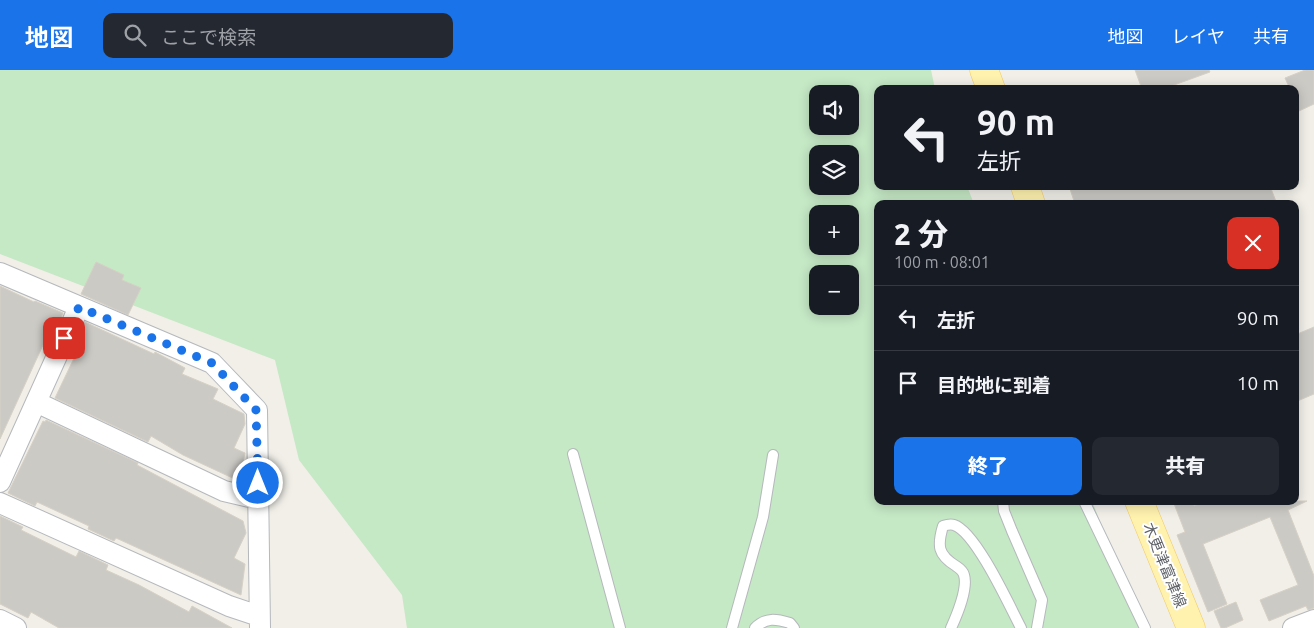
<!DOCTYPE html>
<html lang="ja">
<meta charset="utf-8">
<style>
body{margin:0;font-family:Ubuntu,"Noto Sans JP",sans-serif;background:#242831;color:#f1f3f6;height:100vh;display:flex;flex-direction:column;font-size:19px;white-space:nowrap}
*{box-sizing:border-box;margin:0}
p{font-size:16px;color:#9ea1a6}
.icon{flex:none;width:28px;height:28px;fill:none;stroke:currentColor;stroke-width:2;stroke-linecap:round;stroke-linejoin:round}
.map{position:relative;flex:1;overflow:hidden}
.details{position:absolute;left:874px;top:130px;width:425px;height:305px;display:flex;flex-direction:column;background:#171b24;border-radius:10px;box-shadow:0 2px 12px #0003}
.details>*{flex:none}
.hud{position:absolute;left:874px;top:15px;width:425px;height:105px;border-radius:10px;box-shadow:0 2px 12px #0003;background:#171b24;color:#f1f3f6;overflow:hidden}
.tools{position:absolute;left:809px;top:15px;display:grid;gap:10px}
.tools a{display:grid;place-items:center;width:50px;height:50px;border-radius:10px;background:#171b24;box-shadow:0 2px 12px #0003;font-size:25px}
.pin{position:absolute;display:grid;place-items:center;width:42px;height:42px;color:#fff;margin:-21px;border-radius:10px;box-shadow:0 2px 8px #0006}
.me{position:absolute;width:55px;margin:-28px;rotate:0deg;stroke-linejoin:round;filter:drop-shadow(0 0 4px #0008)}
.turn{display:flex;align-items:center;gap:18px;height:105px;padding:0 20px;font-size:22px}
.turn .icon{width:65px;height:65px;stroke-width:2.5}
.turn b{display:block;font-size:35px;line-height:42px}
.round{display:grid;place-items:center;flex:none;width:52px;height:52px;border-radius:10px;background:#242831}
.head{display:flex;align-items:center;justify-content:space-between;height:85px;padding:0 20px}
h1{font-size:30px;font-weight:800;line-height:38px}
.primary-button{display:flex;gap:10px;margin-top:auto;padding:10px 20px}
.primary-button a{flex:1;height:58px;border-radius:10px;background:#1a73e8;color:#fff;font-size:20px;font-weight:800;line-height:58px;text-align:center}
.primary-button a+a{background:#242831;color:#f1f3f6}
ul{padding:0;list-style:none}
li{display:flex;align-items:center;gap:15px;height:65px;padding:0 20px;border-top:1px solid #363941}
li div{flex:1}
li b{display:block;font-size:19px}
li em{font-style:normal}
header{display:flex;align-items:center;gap:30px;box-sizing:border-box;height:70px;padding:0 25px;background:#1a73e8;color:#fff}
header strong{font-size:24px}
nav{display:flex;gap:28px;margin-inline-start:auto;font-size:18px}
.search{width:350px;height:45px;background:#242831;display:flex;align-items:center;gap:12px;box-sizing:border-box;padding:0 18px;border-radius:10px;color:#9ea1a6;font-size:19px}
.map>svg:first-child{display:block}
.green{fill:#c5e8c5;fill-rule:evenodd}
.building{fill:#cccac5;stroke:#d6d1c6}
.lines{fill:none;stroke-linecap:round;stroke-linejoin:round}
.service-casing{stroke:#b5b8bc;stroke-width:12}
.minor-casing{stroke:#b5b8bc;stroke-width:22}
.primary-casing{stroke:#f2c960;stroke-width:29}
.service{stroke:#fff;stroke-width:10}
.minor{stroke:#fff;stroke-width:20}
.primary{stroke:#fff2af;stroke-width:28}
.route{stroke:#1a73e8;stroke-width:9;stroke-dasharray:0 16.2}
.labels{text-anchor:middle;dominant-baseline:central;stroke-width:4;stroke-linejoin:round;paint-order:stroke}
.street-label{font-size:15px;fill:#5f6368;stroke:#fff}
</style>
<header>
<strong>地図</strong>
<div class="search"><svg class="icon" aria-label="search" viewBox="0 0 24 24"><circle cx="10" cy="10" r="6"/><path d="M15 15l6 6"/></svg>ここで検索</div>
<nav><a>地図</a><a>レイヤ</a><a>共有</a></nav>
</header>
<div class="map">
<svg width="1314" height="558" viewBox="0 0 1314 558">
<rect width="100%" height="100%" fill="#f1efe8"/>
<path class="green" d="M 0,0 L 931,0 L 935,19 L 878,19 L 878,116 L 967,116 L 974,134 L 878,134 L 878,431 L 1092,431 L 1142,558 L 407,558 L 402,525 L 299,390 L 275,290 L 0,184 ZM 818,24 L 850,24 L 850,56 L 818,56 ZM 818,84 L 850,84 L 850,116 L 818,116 ZM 818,144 L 850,144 L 850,176 L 818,176 ZM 818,204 L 850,204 L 850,236 L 818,236 Z"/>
<path class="building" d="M 1135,0 L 1209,0 L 1210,2 L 1163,19 L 1142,19 Z
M 1305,0 L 1314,0 L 1314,34 L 1299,41 L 1295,31 L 1295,19 L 1290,19 L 1285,8 Z
M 1069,116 L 1270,116 L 1277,134 L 1075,134 Z
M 96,192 L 124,205 L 122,210 L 141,218 L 128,245 L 81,224 Z
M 0,216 L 34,232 L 35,231 L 63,243 L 50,273 L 46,271 L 43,275 L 0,369 Z
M 85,252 L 154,284 L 155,282 L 185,298 L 182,304 L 218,319 L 213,329 L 244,344 L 245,354 L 234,378 L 245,383 L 239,411 L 183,385 L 151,366 L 148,372 L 55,328 L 76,284 L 72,282 Z
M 1314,257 L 1314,324 L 1295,332 L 1295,265 Z
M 46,350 L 138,393 L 137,395 L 243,451 L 246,463 L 234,488 L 245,494 L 241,525 L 116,468 L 114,471 L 88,459 L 89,456 L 37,432 L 35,436 L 8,423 L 43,351 L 45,352 Z
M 1173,431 L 1192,431 L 1194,436 L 1207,431 L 1307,431 L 1288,440 L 1314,506 L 1314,538 L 1308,540 L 1306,536 L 1269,551 L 1260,530 L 1298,515 L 1270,447 L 1203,474 L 1227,534 L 1208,542 L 1177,465 L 1185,462 Z
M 0,446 L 23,457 L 21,460 L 76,487 L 79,481 L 108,495 L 106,500 L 139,515 L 189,542 L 192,536 L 232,558 L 59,558 L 31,542 L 28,548 L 0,534 Z
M 1236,532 L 1243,550 L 1225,558 L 1221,558 L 1214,541 Z"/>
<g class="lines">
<g class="service-casing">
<path id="service" d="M 573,384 L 620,558
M 1003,431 L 1004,441 L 1012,461 L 1042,530 L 1037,558
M 1084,431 L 1145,558
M 732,558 L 763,447 L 773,385
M 755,558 C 766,547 776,549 790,553 L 794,558
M 951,558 C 957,545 968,518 964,505 C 963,501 959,498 956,496 C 938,485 937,476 943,456 C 946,455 951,454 954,455 C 976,462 1010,537 1021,558"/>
</g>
<g class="minor-casing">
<path id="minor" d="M 0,203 L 212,293 L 257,340 L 260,558
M 36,332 L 224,421 L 258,429
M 0,412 L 79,237
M 0,433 L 229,536 L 259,546
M 0,550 L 16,558
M 1293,558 L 1314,550"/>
</g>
<g class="primary-casing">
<path id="primary" d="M 984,0 L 991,19
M 1025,116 L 1031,134
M 1139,431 L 1191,558"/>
</g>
<use href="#service" class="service"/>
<use href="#minor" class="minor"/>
<use href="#primary" class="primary"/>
</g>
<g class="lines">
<path class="route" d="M 64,268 L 79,237 L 212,293 L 256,340 L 258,413"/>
</g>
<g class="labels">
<g class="street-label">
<text transform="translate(1165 495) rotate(68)">木更津富津線</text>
</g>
</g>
</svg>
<div class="tools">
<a><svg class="icon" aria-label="sound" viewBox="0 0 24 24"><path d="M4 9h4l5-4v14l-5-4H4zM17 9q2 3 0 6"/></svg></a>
<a><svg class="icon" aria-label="layers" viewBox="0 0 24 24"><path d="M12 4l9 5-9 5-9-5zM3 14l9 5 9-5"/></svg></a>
<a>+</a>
<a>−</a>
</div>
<div class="pin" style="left:64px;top:268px;background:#d93025"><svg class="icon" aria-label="arrive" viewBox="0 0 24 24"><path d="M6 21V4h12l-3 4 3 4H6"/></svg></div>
<svg class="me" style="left:258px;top:413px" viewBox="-20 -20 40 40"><circle r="17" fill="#1a73e8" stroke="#fff" stroke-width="3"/><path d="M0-11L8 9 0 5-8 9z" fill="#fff"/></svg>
<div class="hud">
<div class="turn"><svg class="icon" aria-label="left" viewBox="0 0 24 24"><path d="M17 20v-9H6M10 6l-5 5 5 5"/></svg><div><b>90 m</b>左折</div></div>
</div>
<section class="details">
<div class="head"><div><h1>2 分</h1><p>100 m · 08:01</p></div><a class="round" style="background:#d93025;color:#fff"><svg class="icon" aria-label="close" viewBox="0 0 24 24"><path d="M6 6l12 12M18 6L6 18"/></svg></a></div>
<ul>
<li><svg class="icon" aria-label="left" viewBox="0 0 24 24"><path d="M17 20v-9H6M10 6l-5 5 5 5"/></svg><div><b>左折</b></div><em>90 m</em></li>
<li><svg class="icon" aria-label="arrive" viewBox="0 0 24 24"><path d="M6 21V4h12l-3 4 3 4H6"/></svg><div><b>目的地に到着</b></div><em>10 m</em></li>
</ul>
<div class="primary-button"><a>終了</a><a>共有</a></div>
</section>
</div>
